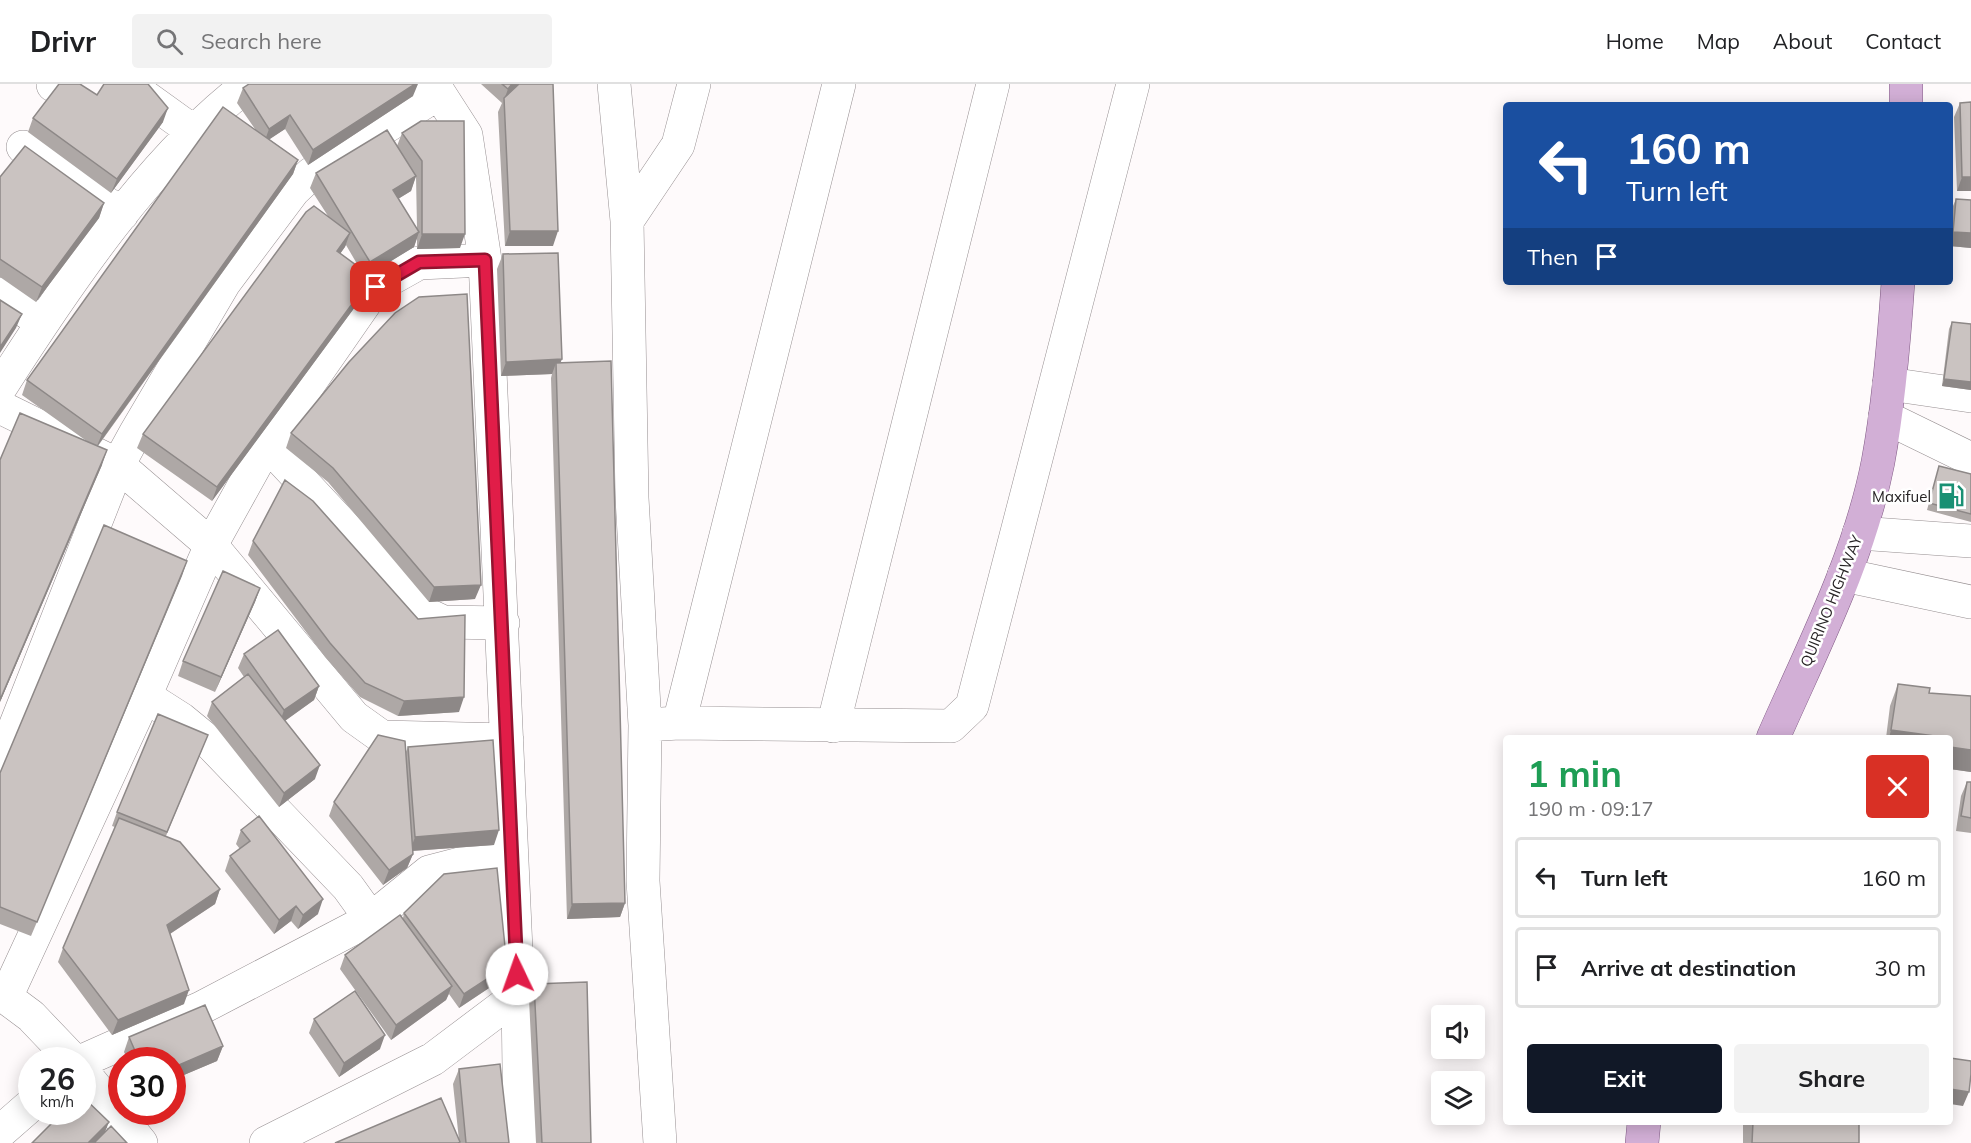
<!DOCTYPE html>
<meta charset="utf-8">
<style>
body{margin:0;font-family:Mulish,sans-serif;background:#f2f2f2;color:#202124;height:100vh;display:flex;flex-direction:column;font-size:22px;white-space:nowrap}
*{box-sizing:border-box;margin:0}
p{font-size:20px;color:#757577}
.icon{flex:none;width:33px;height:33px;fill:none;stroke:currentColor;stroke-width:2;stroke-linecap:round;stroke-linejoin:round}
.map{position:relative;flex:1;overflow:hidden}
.drawer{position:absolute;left:1503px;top:651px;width:450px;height:390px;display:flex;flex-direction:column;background:#fff;border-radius:6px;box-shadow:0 3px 15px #0003}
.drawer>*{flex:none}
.banner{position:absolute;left:1503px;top:18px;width:450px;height:183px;border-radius:6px;box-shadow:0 3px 15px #0003;background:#1a4fa0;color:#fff;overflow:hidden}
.controls{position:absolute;left:1431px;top:921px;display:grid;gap:12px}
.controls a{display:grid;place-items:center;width:54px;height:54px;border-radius:6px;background:#fff;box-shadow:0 3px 15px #0003;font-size:30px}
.speed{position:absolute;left:18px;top:963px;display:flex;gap:12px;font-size:30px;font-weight:700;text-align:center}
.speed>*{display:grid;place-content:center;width:78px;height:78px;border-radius:50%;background:#fff;box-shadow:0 3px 15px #0003;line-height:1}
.speed small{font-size:15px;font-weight:400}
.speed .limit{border:9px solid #d22;background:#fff;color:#111}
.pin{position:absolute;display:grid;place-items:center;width:51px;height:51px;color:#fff;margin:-26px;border-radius:12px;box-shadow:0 3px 9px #0006}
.me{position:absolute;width:66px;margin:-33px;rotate:357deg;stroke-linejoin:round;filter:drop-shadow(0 0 4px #0008)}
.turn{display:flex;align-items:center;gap:21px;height:126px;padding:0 24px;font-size:27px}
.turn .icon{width:78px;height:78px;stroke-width:2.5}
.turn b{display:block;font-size:42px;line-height:51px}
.then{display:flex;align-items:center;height:57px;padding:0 24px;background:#0003;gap:12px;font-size:22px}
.round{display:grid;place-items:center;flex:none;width:63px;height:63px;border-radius:6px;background:#f2f2f2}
.summary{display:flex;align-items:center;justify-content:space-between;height:102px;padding:0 24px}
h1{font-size:36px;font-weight:700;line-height:45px;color:#1e9e55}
.primary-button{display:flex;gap:12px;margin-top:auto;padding:12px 24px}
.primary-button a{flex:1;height:69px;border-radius:6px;background:#111827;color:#fff;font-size:24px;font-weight:700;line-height:69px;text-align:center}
.primary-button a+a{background:#f2f2f2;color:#202124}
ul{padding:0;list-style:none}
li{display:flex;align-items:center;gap:18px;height:81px;margin:0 12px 9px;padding:0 12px;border:3px solid #e0e0e0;border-radius:6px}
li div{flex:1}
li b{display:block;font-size:22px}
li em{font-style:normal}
header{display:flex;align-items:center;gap:36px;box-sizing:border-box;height:84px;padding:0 30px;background:#fff;border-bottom:2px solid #e0e0e0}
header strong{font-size:28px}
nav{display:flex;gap:33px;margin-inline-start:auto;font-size:21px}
.search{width:420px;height:54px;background:#f2f2f2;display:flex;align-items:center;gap:15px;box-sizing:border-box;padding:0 21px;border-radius:6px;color:#757577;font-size:22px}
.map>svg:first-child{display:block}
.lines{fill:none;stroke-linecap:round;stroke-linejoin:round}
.minor-casing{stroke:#968f91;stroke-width:34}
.major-casing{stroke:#825b86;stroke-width:34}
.minor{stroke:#fff;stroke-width:33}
.major{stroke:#d2afd6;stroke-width:33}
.wall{fill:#aea8a6;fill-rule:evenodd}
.shaded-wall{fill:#8d8887}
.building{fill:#cac3c1;stroke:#8d8887;stroke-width:1.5}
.route-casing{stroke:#92132f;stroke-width:15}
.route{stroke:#e11d48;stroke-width:10}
.labels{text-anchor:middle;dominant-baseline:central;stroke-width:5;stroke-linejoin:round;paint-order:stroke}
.poi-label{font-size:15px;fill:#262324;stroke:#fff;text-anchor:end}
.street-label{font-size:15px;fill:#262324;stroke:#fff}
</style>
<header>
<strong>Drivr</strong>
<div class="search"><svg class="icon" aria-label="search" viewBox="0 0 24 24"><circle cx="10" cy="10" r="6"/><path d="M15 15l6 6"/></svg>Search here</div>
<nav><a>Home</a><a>Map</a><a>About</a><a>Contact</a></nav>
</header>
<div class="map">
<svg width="1971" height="1059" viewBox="0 0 1971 1059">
<rect width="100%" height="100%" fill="#fefafb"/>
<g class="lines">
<g class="minor-casing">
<path id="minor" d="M 53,0 L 53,1
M 430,0 L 439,9 L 466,51 L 485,176 L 518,911 L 520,1059
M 614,0 L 627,137 L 632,414 L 645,641 L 643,797 L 660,1059
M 144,12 L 194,48
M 23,63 L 122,130
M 627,137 L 678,61 L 694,0
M 0,210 L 42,238
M 1889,300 L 1971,312
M 0,304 C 66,201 151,74 249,0
M 0,323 L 118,381 L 211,461 L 354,633 L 382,653 L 507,656
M 1885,333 L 1971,375
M 267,360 L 426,530 L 443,538 L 503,539
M 1859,449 L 1971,457
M 1844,491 L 1971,518
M 145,612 L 181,635 L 209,658 L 348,803 L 371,835
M 679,639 L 839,0
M 645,641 L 679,639 L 951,642 L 972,622 L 1133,0
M 833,642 L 993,0
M 0,681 L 118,381 L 135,350 L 224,199 L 293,107 L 311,90 L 439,9
M 0,909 L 31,932 L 73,976
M 6,913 L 145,612 L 211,461 L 267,360 L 376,203 L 419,179 L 485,176
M 82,977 L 201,924 L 371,835 L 429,788 L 510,767
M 82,987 L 141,1059
M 0,1048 L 32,1020
M 266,1059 L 433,975 L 518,911"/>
</g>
<g class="major-casing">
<path id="major" d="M 1906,21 L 1906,0
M 1773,654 C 1812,565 1859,475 1878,378 C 1889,319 1894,258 1898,198
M 1642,1059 L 1644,1038"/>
</g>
<use href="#minor" class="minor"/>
<use href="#major" class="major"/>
</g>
<path class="wall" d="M 481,0 L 553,0 L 553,162 L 505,162 L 498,28 L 502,19 Z
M 243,4 L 413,12 L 308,81 L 285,45 L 269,55 L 298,76 L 293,90 L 98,362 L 102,381 L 0,618 L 0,376 L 88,358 L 22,311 L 27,296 L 255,45 L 237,19 Z
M 97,11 L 163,38 L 111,109 L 28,48 L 33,34 Z
M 1960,19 L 1971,107 L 1957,107 L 1954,33 Z
M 421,37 L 460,164 L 417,165 L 417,154 L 414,163 L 368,191 L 366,208 L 212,417 L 137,364 L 143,350 L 328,132 L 310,104 L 316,89 L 397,62 L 402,49 ZM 411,84 L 416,92 L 417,145 L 398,115 L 411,107 L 416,92 ZM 346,161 L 360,185 L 340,170 Z
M 0,93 L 104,119 L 99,134 L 36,218 L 0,193 Z
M 1956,115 L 1971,164 L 1950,162 L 1950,129 Z
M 503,170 L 560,279 L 625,819 L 620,833 L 567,835 L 551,294 L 552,290 L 501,292 L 497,185 Z
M 1952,238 L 1971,240 L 1971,306 L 1942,302 L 1949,245 Z
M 349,278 L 475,515 L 429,518 L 328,398 L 286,364 L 291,349 Z
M 1939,382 L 1971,390 L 1971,438 L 1927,426 Z
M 253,457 L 459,628 L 398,632 L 360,613 L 325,573 L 248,471 Z
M 187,477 L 31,852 L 0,840 L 0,689 Z
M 260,504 L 255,518 L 215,608 L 178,592 L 183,577 Z
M 244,570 L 319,602 L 314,616 L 285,637 L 315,695 L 279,723 L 207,632 L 212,618 L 244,593 L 238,584 Z
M 1898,600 L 1929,609 L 1971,612 L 1971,688 L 1950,685 L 1950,654 L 1886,654 L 1890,622 Z
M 208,651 L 166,752 L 220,805 L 215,820 L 170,850 L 184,920 L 112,951 L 58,878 L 63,864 L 115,743 L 112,742 L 117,728 Z
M 408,663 L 494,761 L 412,767 L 413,770 L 407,784 L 383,801 L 329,732 L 334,718 L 405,670 Z
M 1967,698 L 1971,698 L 1971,749 L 1956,747 L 1961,712 Z
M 241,746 L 318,830 L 298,845 L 291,837 L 274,850 L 225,787 L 230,772 L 240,765 L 236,760 Z
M 404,829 L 507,882 L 501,896 L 459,924 L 449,910 L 446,916 L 391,956 L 340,885 L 345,871 L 403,834 Z
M 534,900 L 591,1059 L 536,1059 L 529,915 Z
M 314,935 L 380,965 L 339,993 L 309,949 Z
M 129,953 L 223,962 L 217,977 L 172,996 L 172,976 L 128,976 L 124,968 Z
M 459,985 L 509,1059 L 335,1059 L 459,1056 L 453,1000 Z
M 1743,1038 L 1859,1038 L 1859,1059 L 1743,1059 Z"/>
<path class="shaded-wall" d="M 415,0 L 418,0 L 413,12 L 308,81 L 313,66 Z
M 512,0 L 521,0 L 504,16 L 508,5 Z
M 168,24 L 163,38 L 111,109 L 117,95 Z
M 290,31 L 285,45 L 264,59 L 269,45 Z
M 298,76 L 293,90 L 96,364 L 102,350 Z
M 416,92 L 411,107 L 388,121 L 393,106 Z
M 1962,93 L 1971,93 L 1971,107 L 1957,107 Z
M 104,119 L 99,134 L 36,218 L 42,203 Z
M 510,147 L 558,147 L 553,162 L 505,162 Z
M 419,148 L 414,163 L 365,193 L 370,178 Z
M 1953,148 L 1971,149 L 1971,164 L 1950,162 L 1950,157 Z
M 350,149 L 345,163 L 331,182 L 337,167 Z
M 422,150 L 465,150 L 460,164 L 417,165 Z
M 372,193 L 366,208 L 212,417 L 217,403 Z
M 22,230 L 16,244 L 0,269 L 0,263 Z
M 562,275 L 556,290 L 556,279 L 552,290 L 501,292 L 506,278 Z
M 1944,295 L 1971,298 L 1971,306 L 1942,302 Z
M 107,366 L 102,381 L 0,618 L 0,616 Z
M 187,477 L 182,492 L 31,852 L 37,838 Z
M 481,501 L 475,515 L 429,518 L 434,503 Z
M 260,504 L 255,518 L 215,608 L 221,593 Z
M 319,602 L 314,616 L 279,641 L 284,626 Z
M 464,613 L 459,628 L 398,632 L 404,617 Z
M 1891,646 L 1934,652 L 1933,654 L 1889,654 Z
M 1950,663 L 1971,666 L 1971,688 L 1950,685 Z
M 320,681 L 315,695 L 279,723 L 284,709 Z
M 499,746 L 494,761 L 410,767 L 415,753 Z
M 413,770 L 407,784 L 383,801 L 389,786 Z
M 220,805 L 215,820 L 162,855 L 167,841 Z
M 323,815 L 318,830 L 298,845 L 303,831 Z
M 625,819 L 620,833 L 567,835 L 572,820 Z
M 296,822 L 291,837 L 274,850 L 279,836 Z
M 507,882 L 501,896 L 459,924 L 464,910 Z
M 452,902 L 446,916 L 391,956 L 396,941 Z
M 189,906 L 184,920 L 112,951 L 118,936 Z
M 385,951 L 380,965 L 339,993 L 344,979 Z
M 223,962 L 217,977 L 172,996 L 172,984 Z
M 1950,1005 L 1969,1008 L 1963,1022 L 1950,1020 Z
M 109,1038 L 103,1053 L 97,1059 L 88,1059 Z"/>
<path class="building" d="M 59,0 L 80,0 L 97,11 L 104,0 L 148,0 L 168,24 L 117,95 L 33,34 Z
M 249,0 L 415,0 L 313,66 L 290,31 L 269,45 L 243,4 Z
M 502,0 L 512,0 L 508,5 Z
M 519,0 L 553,0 L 558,147 L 510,147 L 504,14 Z
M 1971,18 L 1971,93 L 1962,93 L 1960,19 Z
M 223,23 L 298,76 L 102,350 L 27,296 Z
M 421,37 L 464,37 L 465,150 L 422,150 L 422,77 L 402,49 Z
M 387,46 L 416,92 L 393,106 L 419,148 L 370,178 L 316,89 Z
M 25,62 L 104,119 L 42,203 L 0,175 L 0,93 Z
M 1956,115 L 1971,116 L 1971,149 L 1953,148 Z
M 314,122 L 350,149 L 337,167 L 372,193 L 217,403 L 143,350 L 306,128 Z
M 558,169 L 562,275 L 506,278 L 503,170 Z
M 467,210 L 481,501 L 434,503 L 333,384 L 291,349 L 349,278 L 395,229 L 419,213 Z
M 0,216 L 22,230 L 0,263 Z
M 1952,238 L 1971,240 L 1971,298 L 1944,295 Z
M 611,277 L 625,819 L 572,820 L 556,279 Z
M 20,329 L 107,366 L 0,616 L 0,376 Z
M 1939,382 L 1971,390 L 1971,430 L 1929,419 Z
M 285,396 L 313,417 L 418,535 L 465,531 L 464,613 L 404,617 L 365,599 L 330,559 L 253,457 Z
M 104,441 L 187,477 L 37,838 L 0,823 L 0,689 Z
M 223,487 L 260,504 L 221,593 L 183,577 Z
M 278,546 L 319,602 L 284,626 L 244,570 Z
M 248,590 L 320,681 L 284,709 L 212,618 Z
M 1898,600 L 1930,604 L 1929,609 L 1971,612 L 1971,666 L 1950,663 L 1950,654 L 1934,654 L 1934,652 L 1891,646 Z
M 158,630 L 208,651 L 167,748 L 117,728 Z
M 378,651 L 405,657 L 413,770 L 389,786 L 334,718 Z
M 493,656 L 499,746 L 415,753 L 408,663 Z
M 1967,698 L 1971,698 L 1971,734 L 1961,732 Z
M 259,732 L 323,815 L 303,831 L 296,822 L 279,836 L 230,772 L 250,757 L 241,746 Z
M 119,734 L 180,758 L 220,805 L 167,841 L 189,906 L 118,936 L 63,864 Z
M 497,784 L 507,882 L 464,910 L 404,829 L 444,790 Z
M 400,831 L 452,902 L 396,941 L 345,871 Z
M 587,898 L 591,1059 L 542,1059 L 534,900 Z
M 355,907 L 385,951 L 344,979 L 314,935 Z
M 205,921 L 223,962 L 172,984 L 172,976 L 139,976 L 129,953 Z
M 1950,974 L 1971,977 L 1971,990 L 1969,1008 L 1950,1005 Z
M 500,980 L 509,1059 L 466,1059 L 459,985 Z
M 82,1012 L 109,1038 L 88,1059 L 32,1059 L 63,1028 L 82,1028 Z
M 441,1014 L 460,1058 L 458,1059 L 335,1059 Z
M 1753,1038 L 1859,1038 L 1859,1059 L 1752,1059 Z
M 111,1042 L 127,1059 L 94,1059 Z"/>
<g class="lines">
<g class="route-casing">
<path id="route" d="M 376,203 L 419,178 L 485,176 L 517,890"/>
</g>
<use href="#route" class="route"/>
</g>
<defs>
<g id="fuel-bare" transform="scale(2.07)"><path d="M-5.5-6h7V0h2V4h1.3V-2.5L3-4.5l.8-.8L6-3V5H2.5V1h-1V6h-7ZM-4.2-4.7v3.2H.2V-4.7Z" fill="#199073" stroke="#fff" stroke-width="2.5" paint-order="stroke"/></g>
</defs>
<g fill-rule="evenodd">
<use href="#fuel-bare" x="1951" y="412"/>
</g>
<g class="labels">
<g class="poi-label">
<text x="1931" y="412">Maxifuel</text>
</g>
<g class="street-label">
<text transform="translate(1831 517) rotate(-68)">QUIRINO HIGHWAY</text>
</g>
</g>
</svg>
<div class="controls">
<a><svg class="icon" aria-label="sound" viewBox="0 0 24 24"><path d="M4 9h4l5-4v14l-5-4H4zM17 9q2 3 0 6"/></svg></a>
<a><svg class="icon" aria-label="layers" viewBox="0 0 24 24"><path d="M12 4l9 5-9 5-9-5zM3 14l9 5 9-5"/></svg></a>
</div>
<div class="speed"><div>26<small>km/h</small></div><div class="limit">30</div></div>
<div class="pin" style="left:376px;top:203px;background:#d93025"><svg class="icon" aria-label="arrive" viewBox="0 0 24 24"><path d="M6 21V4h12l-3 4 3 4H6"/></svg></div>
<svg class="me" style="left:517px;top:890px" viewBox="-20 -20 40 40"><circle r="19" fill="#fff"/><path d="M0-13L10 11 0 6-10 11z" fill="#e11d48"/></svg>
<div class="banner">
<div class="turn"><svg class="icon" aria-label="left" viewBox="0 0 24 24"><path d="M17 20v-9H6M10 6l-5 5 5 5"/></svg><div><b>160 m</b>Turn left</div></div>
<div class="then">Then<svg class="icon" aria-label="arrive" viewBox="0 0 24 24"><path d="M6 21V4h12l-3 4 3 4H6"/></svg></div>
</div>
<section class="drawer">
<div class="summary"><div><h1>1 min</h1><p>190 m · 09:17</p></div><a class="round" style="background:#d93025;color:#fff"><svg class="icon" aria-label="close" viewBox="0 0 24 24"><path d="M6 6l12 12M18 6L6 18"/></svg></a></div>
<ul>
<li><svg class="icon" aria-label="left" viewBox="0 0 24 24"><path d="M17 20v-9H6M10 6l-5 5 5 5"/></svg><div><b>Turn left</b></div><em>160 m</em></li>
<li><svg class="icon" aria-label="arrive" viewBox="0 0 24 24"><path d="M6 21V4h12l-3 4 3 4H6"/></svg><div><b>Arrive at destination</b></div><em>30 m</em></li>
</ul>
<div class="primary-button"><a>Exit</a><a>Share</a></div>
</section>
</div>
